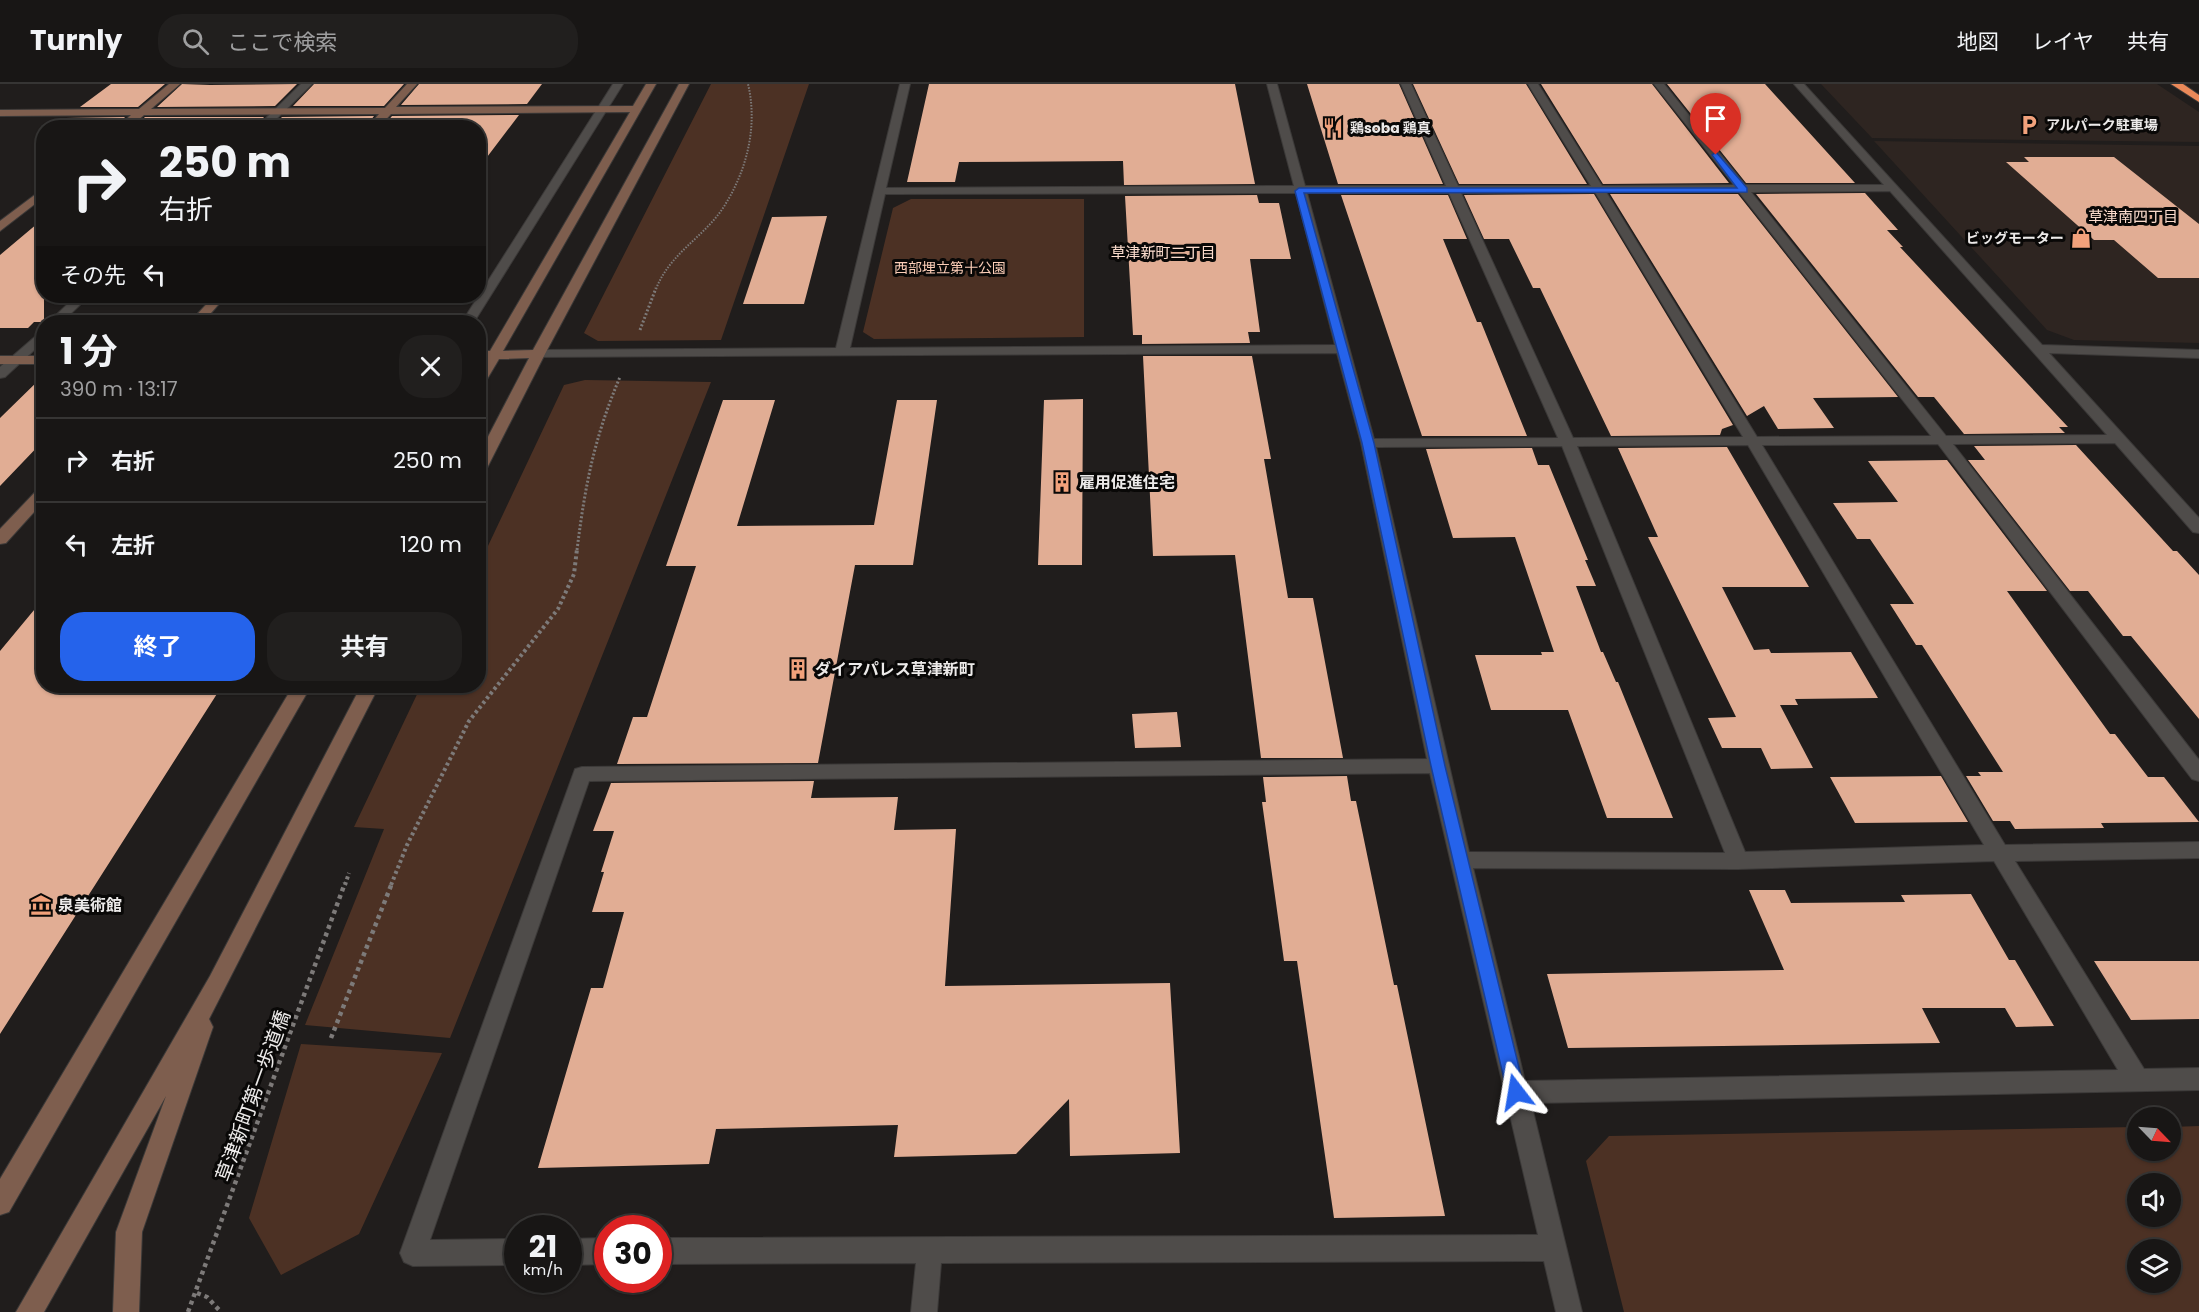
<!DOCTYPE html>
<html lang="ja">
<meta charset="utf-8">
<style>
body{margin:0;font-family:Poppins,"Noto Sans JP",sans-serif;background:#211f1e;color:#f1f3f6;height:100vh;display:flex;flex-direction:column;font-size:22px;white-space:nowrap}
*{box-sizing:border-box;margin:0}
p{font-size:20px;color:#9f9fa0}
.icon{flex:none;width:33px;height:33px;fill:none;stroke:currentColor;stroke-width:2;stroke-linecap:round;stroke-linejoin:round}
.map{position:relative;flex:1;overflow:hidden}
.details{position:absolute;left:36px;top:231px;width:450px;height:378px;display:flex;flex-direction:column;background:#181615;border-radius:24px;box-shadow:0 2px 4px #0004,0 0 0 2px #363534}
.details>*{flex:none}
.top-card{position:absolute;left:36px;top:36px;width:450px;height:183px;border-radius:24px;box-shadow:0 2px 4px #0004,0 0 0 2px #363534;background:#181615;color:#f1f3f6;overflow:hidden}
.needle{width:39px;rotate:115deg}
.tools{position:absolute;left:2127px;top:1023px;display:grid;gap:12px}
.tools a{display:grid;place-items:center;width:54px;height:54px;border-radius:50%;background:#181615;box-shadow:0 2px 4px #0004,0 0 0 2px #363534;font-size:30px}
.speed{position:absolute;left:504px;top:1131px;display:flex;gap:12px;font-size:30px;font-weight:700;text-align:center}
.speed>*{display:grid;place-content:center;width:78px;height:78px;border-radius:50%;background:#181615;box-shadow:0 2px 4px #0004,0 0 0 2px #363534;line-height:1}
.speed small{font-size:15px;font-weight:400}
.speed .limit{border:9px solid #d22;background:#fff;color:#111}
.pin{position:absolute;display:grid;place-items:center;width:51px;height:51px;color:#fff;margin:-62px -26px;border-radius:50% 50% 50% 0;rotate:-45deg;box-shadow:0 0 6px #0007}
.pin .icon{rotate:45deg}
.me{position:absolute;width:66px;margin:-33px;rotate:346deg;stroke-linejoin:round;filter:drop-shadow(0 0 4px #0008)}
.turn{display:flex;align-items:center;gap:21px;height:126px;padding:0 24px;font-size:27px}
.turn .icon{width:78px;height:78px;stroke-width:2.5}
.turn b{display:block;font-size:42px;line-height:51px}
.then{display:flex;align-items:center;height:57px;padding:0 24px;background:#0003;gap:12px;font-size:22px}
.round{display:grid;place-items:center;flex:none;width:63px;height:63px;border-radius:24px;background:#211f1e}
.head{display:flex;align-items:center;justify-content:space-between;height:102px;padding:0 24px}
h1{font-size:36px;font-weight:700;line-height:45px}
.primary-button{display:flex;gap:12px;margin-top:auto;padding:12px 24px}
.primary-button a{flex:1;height:69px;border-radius:24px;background:#2563eb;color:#fff;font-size:24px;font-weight:700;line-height:69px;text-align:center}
.primary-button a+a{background:#211f1e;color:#f1f3f6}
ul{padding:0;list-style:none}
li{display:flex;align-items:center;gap:18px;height:84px;padding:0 24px;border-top:2px solid #363534}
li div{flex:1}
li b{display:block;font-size:22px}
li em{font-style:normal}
header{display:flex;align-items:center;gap:36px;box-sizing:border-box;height:84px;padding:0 30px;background:#181615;border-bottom:2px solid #363534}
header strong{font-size:28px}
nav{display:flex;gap:33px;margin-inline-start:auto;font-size:21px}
.search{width:420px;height:54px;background:#211f1e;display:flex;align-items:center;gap:15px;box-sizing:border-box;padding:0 21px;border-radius:24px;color:#9f9fa0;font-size:22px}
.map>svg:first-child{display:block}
.built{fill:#2e2521}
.green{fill:#4c3124;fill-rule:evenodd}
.building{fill:#e1ad94}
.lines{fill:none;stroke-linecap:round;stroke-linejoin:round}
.street-casing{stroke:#3b3938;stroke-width:2}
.secondary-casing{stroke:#3b3938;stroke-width:2}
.highway-casing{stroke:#3b3938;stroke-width:2}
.path-far3{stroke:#7d7a79;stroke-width:2;stroke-dasharray:1.5 1.5;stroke-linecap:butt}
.path-far2{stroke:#7d7a79;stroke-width:3;stroke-dasharray:2 2;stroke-linecap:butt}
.path-far1{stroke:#7d7a79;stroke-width:4;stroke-dasharray:3 3;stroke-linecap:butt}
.path{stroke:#7d7a79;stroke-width:4.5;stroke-dasharray:4 4;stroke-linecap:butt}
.street{fill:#4f4c4a;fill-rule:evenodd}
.secondary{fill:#7e5e4e;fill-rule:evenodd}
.highway{fill:#ea8959;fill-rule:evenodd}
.route{fill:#2563eb;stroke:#184099;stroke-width:1.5}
.labels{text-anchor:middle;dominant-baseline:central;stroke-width:6;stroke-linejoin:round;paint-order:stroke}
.far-poi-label{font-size:14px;font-weight:bold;fill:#eceae9;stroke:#090807;text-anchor:start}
.far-park-label{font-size:14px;fill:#fcceb8;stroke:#090807}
.far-neighbourhood-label{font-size:15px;fill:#fbdccd;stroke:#090807}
.poi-label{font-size:16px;font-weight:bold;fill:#eceae9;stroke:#090807;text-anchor:start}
.near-street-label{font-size:20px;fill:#eceae9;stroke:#090807}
</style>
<header>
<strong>Turnly</strong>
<div class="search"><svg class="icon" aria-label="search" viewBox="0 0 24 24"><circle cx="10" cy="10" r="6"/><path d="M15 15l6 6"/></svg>ここで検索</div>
<nav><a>地図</a><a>レイヤ</a><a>共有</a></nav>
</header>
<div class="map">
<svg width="2199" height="1228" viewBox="0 0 2199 1228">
<rect width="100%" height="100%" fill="#201d1c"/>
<path class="built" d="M 1821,0 L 2157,0 L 2199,28 L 2199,58 L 1872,54 Z
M 1874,57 L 2199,62 L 2199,259 L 2074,256 L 2047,246 Z"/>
<path class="green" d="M 711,0 L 809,0 L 721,256 L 598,257 L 584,249 Z
M 911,115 L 1084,115 L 1084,253 L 874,255 L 863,248 L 893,124 Z
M 585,296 L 711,298 L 450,954 L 305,941 L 384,745 L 354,743 L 421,602 L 478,602 L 479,481 L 564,301 Z
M 301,960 L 442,969 L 359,1150 L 281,1191 L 249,1134 Z
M 2199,1042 L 2199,1228 L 1624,1228 L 1586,1077 L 1609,1052 L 2137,1043 L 2138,1066 L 2170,1066 L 2171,1043 ZM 2138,1100 L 2170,1100 L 2170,1132 L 2138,1132 ZM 2138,1166 L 2170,1166 L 2170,1198 L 2138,1198 Z"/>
<path class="building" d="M 111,0 L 165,0 L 138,23 L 80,23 Z
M 182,0 L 210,1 L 297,0 L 275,22 L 157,23 Z
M 314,0 L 404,0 L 384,22 L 293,22 Z
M 419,0 L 542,0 L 527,20 L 401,21 Z
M 929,0 L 1235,0 L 1255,100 L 1124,101 L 1123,77 L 959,78 L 955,98 L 907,98 Z
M 1307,0 L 1399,0 L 1443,100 L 1338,100 Z
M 1413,0 L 1526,0 L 1587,100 L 1459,100 Z
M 1541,0 L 1652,0 L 1729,99 L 1603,100 Z
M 1667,0 L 1765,0 L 1855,99 L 1746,99 Z
M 519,31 L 478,85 L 478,44 L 382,44 L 392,32 Z
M 374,32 L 365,44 L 271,44 L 282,33 Z
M 125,33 L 115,44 L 53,44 L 66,34 Z
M 145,33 L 264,33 L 254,44 L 133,44 Z
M 2024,73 L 2114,73 L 2199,140 L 2199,194 L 2158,194 L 2114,156 L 2094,156 L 2006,78 L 2029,78 Z
M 1865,109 L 1898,146 L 1887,146 L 1903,163 L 1900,163 L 2068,343 L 2059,343 L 2065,349 L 1964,350 L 1934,313 L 1918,313 L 1756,110 Z
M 1594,110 L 1733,341 L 1722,345 L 1720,351 L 1611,352 L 1540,204 L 1533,204 L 1509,155 L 1484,155 L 1464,111 Z
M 1610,110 L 1738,110 L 1898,313 L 1813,314 L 1834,344 L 1778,345 L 1764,322 L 1747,332 Z
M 1257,111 L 1259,119 L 1279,119 L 1291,175 L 1250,175 L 1260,248 L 1248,248 L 1250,259 L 1142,260 L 1142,251 L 1133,251 L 1125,112 Z
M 1341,111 L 1448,111 L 1467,155 L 1443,155 L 1477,238 L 1481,238 L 1527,352 L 1422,352 Z
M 827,132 L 804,220 L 743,220 L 772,133 Z
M 44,134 L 44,238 L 34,238 L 28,244 L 0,244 L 0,171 Z
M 1143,272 L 1252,272 L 1271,375 L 1264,375 L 1288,514 L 1313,514 L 1343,674 L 1261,674 L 1235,471 L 1153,472 Z
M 44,291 L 44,356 L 0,402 L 0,334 Z
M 1083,315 L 1082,481 L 1038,481 L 1044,316 Z
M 723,316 L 775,316 L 737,442 L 874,441 L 897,316 L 937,316 L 913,481 L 855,481 L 818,679 L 617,680 L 633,633 L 647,633 L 696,482 L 666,482 Z
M 2076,361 L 2173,467 L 2177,467 L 2199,491 L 2199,635 L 2131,552 L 2123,552 L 2088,507 L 2070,507 L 1968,376 L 1985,376 L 1974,362 Z
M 1727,363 L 1809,503 L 1722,503 L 1754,566 L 1769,565 L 1771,569 L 1851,568 L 1878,614 L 1795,615 L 1798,621 L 1780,621 L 1813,684 L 1771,685 L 1761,664 L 1722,664 L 1708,634 L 1736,633 L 1648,453 L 1658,453 L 1618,364 Z
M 1532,364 L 1538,381 L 1549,381 L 1588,476 L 1585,476 L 1596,502 L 1576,502 L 1601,568 L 1603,568 L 1616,598 L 1618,598 L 1673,734 L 1607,734 L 1568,626 L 1491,626 L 1475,571 L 1542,571 L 1541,568 L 1554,568 L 1515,453 L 1453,454 L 1426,365 Z
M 1947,376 L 2047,507 L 2007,507 L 2110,650 L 2115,650 L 2148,693 L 2164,693 L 2199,738 L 2101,739 L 2104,744 L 2015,745 L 2010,737 L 1993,737 L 1966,692 L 1981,692 L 1978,688 L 2003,688 L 1922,561 L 1916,561 L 1890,520 L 1914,520 L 1870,455 L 1857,455 L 1833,419 L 1898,418 L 1868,377 Z
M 44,514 L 44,602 L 222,602 L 0,950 L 0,567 Z
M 1177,628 L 1181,663 L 1135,664 L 1132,630 Z
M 1347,692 L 1351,717 L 1356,717 L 1394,901 L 1397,901 L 1445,1132 L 1334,1134 L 1297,877 L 1284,877 L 1262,718 L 1266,718 L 1263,693 Z
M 1941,692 L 1968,738 L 1855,739 L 1830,693 Z
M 814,697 L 811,714 L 898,713 L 894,746 L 956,745 L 945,902 L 1170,899 L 1180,1069 L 1070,1072 L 1069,1015 L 1016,1070 L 894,1073 L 898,1041 L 716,1045 L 709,1080 L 538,1084 L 591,904 L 603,904 L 624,828 L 592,828 L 604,788 L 601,788 L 614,747 L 593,747 L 611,699 Z
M 1749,806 L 1785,806 L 1791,819 L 1905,818 L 1901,811 L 1971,810 L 2009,876 L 2015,876 L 2054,942 L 2016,943 L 2005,924 L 1922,924 L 1940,959 L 1568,964 L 1547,890 L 1784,886 Z
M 2094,877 L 2199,877 L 2199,935 L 2131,936 Z"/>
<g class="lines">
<g class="street-casing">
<path id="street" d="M 301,0 L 312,0 L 267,44 L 256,44 Z
M 613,0 L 623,0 L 474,238 L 462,238 Z
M 900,0 L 910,0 L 886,104 L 1294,102 L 1267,0 L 1277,0 L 1305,102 L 1446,102 L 1401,0 L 1411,0 L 1458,102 L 1591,102 L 1528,0 L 1538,0 L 1602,102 L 1734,101 L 1654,0 L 1664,0 L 1745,101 L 1884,101 L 1794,0 L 1804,0 L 2042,261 L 2199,266 L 2199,274 L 2049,269 L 2199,434 L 2199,449 L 2193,448 L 2115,359 L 1953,360 L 2199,676 L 2199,697 L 2192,695 L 1938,360 L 1762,361 L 2005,761 L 2199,758 L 2199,774 L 2015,777 L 2144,985 L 2199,984 L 2199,1006 L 1531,1019 L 1582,1228 L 1556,1228 L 1544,1177 L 941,1179 L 937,1228 L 911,1228 L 916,1179 L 658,1180 L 658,1154 L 1538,1151 L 1430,689 L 589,697 L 430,1156 L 518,1155 L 518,1181 L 413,1182 L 404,1178 L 400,1169 L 575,685 L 582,683 L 1427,675 L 1361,359 L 1337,269 L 533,273 L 533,267 L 538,266 L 836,264 ZM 1890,107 L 2107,351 L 1946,352 L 1751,108 ZM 1595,108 L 1743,353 L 1573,354 L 1461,109 ZM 1606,108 L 1739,108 L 1931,352 L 1757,353 ZM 1296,109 L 1335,261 L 850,264 L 885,110 ZM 1307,109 L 1449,109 L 1558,354 L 1374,355 ZM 1748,361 L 1984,761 L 1745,768 L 1577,362 ZM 1562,362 L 1725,769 L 1469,768 L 1376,363 ZM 1994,777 L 2118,986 L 1525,997 L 1473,784 L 1738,785 Z
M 76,212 L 89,212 L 62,238 L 49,238 Z
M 44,245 L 44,257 L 5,293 L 0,294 L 0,283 Z
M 608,1154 L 608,1180 L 568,1181 L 568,1155 Z"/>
</g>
<g class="secondary-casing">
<path id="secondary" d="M 169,0 L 180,0 L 151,25 L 385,24 L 407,0 L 417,0 L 396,23 L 633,22 L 646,0 L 656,0 L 503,267 L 533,266 L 679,0 L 689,0 L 545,270 L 485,388 L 478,393 L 478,372 L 529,274 L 499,275 L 483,302 L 478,303 L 478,286 L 485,275 L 478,275 L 478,267 L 490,267 L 630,28 L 391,30 L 378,44 L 367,44 L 379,30 L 144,31 L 129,44 L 117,44 L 131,31 L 0,32 L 0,26 L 139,25 Z
M 44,104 L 44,113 L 0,147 L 0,137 Z
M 214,212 L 226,212 L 203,238 L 190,238 Z
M 0,272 L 44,272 L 44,280 L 0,280 Z
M 44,402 L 44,417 L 6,459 L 0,460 L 0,445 L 39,404 Z
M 293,602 L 311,602 L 9,1128 L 0,1131 L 0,1095 Z
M 361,602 L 379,602 L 209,935 L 213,943 L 142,1148 L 139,1228 L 113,1228 L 116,1148 L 166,1012 L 44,1228 L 16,1228 L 210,892 Z"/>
</g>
<g class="highway-casing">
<path id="highway" d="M 2171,0 L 2183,0 L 2199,11 L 2199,18 Z"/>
</g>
<path class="path-far3" d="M 656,205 C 670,169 703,154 723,124 C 747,87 758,42 748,0"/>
<path class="path-far2" d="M 640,246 L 656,204
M 577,466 C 585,402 594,354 620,293"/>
<path class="path-far1" d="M 345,801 L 349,789
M 391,801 L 407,761 L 469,637 L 558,525 L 574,490 L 577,465"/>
<path class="path" d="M 331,954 L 392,799
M 197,1209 L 207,1213 L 221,1228
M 188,1228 L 345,799"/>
<use href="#street" class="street"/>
<use href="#secondary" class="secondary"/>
<use href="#highway" class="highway"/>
</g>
<path class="route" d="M 1716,68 L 1747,104 L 1747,108 L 1304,109 L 1374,359 L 1445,682 L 1525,1008 L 1522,1014 L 1516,1017 L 1510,1014 L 1507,1008 L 1431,682 L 1362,359 L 1295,107 L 1299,104 L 1737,104 L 1712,71 Z"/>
<defs>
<g id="parking-bare" transform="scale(1.62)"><path d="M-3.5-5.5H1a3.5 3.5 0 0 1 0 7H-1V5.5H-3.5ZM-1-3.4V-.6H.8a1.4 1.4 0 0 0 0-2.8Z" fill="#f1a17b" stroke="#090807" stroke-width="2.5" paint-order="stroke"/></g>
<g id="restaurant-bare" transform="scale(1.62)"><path d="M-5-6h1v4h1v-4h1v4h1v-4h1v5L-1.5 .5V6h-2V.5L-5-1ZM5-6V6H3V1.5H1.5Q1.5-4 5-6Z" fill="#f1a17b" stroke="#090807" stroke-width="2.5" paint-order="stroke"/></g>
<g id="shop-bare" transform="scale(1.62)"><path d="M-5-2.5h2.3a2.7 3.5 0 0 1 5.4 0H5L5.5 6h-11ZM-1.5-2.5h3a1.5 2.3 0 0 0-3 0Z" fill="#f1a17b" stroke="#090807" stroke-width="2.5" paint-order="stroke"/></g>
<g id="building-bare" transform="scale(1.62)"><path d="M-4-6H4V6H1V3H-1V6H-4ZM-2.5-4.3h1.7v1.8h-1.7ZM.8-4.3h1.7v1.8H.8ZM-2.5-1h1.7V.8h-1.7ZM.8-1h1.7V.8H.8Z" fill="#f1a17b" stroke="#090807" stroke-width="2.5" paint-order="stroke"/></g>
<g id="museum-bare" transform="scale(1.62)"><path d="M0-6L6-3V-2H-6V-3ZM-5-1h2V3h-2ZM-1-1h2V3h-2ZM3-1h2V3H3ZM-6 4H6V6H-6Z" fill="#f1a17b" stroke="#090807" stroke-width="2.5" paint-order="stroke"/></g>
</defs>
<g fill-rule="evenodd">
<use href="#parking-bare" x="2029" y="41"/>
<use href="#restaurant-bare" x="1333" y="44"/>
<use href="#shop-bare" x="2081" y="154"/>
<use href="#building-bare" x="1062" y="398"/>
<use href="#building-bare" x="798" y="585"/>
<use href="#museum-bare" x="41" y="821"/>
</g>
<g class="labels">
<g class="far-poi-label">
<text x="2046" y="41">アルパーク駐車場</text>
<text x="1350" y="44">鶏soba 鶏真</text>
<text x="2064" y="154" text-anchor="end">ビッグモーター</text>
</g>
<g class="far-park-label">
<text x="950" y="184">西部埋立第十公園</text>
</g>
<g class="far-neighbourhood-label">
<text x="2133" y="132">草津南四丁目</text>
<text x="1163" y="168">草津新町二丁目</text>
</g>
<g class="poi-label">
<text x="1079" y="398">雇用促進住宅</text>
<text x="815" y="585">ダイアパレス草津新町</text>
<text x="58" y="821">泉美術館</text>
</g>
<g class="near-street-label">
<text transform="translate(253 1012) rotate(-70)">草津新町第一歩道橋</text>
</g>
</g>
</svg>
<div class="tools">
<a><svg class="needle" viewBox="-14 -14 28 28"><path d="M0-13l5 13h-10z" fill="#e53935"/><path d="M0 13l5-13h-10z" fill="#9f9fa0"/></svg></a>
<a><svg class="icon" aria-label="sound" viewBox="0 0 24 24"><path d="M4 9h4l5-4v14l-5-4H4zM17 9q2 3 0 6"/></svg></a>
<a><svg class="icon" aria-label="layers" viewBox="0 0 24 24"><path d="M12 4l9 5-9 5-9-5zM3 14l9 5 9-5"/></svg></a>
</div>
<div class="speed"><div>21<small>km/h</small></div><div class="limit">30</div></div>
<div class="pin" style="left:1716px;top:71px;background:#d93025"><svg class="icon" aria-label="arrive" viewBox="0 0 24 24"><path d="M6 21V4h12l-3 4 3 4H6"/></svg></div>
<svg class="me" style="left:1516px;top:1008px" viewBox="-20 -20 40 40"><path d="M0-17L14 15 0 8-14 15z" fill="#2563eb" stroke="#fff" stroke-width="4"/></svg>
<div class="top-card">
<div class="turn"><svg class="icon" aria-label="right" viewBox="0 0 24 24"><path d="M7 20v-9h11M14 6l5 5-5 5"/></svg><div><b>250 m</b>右折</div></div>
<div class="then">その先<svg class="icon" aria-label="left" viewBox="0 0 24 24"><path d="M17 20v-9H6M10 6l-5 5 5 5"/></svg></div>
</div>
<section class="details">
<div class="head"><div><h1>1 分</h1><p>390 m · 13:17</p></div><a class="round"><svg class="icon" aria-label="close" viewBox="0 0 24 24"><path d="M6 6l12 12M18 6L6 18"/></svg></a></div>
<ul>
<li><svg class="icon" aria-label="right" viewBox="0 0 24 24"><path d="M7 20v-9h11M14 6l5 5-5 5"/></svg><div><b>右折</b></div><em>250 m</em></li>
<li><svg class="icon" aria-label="left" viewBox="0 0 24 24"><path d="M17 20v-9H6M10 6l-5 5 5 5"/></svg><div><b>左折</b></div><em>120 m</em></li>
</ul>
<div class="primary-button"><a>終了</a><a>共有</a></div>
</section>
</div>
